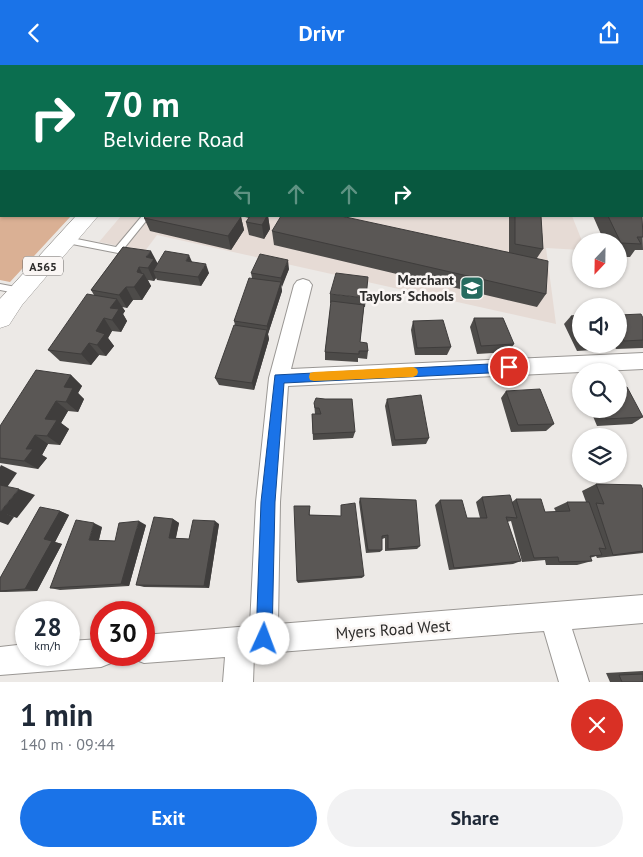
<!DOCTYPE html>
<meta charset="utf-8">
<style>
body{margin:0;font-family:"PT Sans",sans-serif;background:#f2f2f3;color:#1f2937;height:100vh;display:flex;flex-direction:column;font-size:19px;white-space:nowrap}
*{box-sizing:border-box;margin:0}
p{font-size:16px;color:#747a83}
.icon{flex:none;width:28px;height:28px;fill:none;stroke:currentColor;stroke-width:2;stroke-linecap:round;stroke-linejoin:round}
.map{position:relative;height:617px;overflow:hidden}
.sheet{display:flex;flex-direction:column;background:#fff;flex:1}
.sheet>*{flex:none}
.top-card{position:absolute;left:0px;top:0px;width:644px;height:152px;box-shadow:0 1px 4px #0004;background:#0b6e4f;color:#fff;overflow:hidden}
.needle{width:32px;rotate:202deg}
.buttons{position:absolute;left:572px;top:168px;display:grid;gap:10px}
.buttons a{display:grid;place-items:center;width:55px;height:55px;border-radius:50%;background:#fff;box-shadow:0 1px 4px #0004;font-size:25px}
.speed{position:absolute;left:15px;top:536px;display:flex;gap:10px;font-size:25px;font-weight:700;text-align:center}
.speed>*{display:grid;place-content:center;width:65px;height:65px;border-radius:50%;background:#fff;box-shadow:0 1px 4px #0004;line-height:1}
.speed small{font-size:12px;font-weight:400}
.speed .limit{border:8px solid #d22;background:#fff;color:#111}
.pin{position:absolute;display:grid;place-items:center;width:42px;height:42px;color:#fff;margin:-21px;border:2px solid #fff;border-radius:50%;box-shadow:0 1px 5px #0007}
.me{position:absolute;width:55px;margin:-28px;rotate:2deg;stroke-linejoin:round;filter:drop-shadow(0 0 4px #0008)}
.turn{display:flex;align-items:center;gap:18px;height:105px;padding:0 20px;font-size:22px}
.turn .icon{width:65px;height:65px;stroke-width:2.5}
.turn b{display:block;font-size:35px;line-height:42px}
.lanes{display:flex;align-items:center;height:48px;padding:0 20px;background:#0003;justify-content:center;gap:25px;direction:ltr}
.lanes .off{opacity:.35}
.round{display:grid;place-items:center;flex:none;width:52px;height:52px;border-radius:26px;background:#f2f2f3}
.summary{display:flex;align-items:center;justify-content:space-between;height:85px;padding:0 20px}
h1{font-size:30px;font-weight:700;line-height:38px}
.button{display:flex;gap:10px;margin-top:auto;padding:10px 20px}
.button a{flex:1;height:58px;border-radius:30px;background:#1a73e8;color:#fff;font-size:20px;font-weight:700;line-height:58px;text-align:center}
.button a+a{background:#f2f2f3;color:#1f2937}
header{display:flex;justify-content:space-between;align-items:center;height:65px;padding:0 20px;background:#1a73e8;color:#fff;font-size:22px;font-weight:700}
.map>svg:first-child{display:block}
.built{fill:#e6dbd5}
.green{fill:#dab094}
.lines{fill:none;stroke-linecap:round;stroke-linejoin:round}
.service-casing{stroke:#9a9794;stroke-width:2}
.minor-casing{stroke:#9a9794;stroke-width:2}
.tertiary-casing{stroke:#9a9794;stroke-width:2}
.trunk-casing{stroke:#9a9794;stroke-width:1}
.service{fill:#fff;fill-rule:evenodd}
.minor{fill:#fff;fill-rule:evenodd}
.tertiary{fill:#fff;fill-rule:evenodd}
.trunk{fill:#fff;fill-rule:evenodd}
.wall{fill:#4d4b49}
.shaded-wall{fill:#3f3d3c}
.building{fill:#5a5755;stroke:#3f3d3c}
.route{fill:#1a73e8;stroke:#114b97}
.slow{fill:#f59e0b}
.labels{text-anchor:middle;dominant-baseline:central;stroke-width:5;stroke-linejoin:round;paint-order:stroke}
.shield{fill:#faf6f4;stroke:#6a6967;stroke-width:1}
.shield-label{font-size:12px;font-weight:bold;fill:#2d2c2b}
.poi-label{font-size:14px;font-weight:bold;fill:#2d2c2b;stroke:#faf6f4;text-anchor:end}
.near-street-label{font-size:16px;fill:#2d2c2b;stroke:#faf6f4}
</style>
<header><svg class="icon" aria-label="back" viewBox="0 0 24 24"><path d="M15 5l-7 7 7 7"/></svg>Drivr<svg class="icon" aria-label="share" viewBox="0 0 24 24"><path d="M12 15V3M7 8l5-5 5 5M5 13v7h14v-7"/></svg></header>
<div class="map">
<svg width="643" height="617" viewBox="0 0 643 617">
<rect width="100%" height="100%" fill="#ece9e6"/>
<path class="built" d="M 269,0 L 523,0 L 523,1 L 267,1 Z
M 121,151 L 572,151 L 582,176 L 581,185 L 546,183 L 556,259 L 157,170 L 145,186 L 99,177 Z"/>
<path class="green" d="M 0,144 L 1,151 L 71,151 L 10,217 L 0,215 Z"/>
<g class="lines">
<g class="service-casing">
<path id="service" d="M 0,72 L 1,72 L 1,76 L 0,76 Z
M 0,111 L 1,111 L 1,115 L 0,115 Z
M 142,151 L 150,151 L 121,187 L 118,188 L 67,178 L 63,175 L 67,172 L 116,182 Z
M 0,219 L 21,223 L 25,226 L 21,229 L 0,225 Z"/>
</g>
<g class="minor-casing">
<path id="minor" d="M 113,0 L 127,0 L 128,1 L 114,1 Z
M 642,23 L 643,23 L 643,29 L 642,29 Z
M 642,107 L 643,107 L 643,115 L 642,115 Z
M 303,214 L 309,216 L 312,220 L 291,304 L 643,288 L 643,304 L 288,321 L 280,437 L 278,559 L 643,530 L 643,558 L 572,564 L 589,617 L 559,617 L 544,566 L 254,589 L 253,617 L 223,617 L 225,592 L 144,598 L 134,594 L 132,590 L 144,590 L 144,570 L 250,561 L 256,437 L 269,313 L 294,220 L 297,216 Z
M 101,574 L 101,590 L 115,590 L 111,598 L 101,602 L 0,610 L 0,582 L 26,579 L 26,590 L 69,590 L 69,576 Z"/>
</g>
<g class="tertiary-casing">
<path id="tertiary" d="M 573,0 L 588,0 L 589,1 L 574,1 Z
M 642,18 L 643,18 L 643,26 L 642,26 Z"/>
</g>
<g class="trunk-casing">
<path id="trunk" d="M 76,151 L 98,151 L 22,240 L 9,260 L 0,263 L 0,234 Z"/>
</g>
<use href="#service" class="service"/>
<use href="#minor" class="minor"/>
<use href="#tertiary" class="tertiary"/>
<use href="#trunk" class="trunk"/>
</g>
<path class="wall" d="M 155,0 L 220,0 L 218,1 L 160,1 Z
M 491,0 L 517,0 L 516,1 L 490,1 Z
M 527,0 L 563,0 L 567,1 L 526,1 Z
M 241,151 L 268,151 L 270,164 L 264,174 L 249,170 L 246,157 L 249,153 Z
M 509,151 L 541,151 L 543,184 L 537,193 L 546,229 L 537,242 L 274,180 L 272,166 L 509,187 Z
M 593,151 L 642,151 L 643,185 L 635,185 L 630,192 L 619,192 L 619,176 L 604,176 Z
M 241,152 L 244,165 L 231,185 L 150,166 L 144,153 Z
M 123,182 L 157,198 L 192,197 L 209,208 L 201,221 L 157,215 L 156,213 L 154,216 L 148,215 L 151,221 L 142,235 L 133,235 L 127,243 L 122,242 L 125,246 L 123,249 L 127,256 L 121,267 L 112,266 L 108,273 L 114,281 L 106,291 L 99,290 L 91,300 L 60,296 L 48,285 L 94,230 L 91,225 Z
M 289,204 L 281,222 L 282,226 L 268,269 L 269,274 L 254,325 L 219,320 L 215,313 L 235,260 L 234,256 L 252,213 L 251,208 Z
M 330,229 L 366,233 L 365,242 L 364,242 L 360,277 L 368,286 L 367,294 L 358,293 L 358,297 L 325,295 L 325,287 L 331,238 L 330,238 Z
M 581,250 L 581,279 L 619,279 L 619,250 L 643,253 L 643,283 L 616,284 L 613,279 L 608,284 L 577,286 L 564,259 L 571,251 Z
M 474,253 L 514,279 L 509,287 L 477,289 L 470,262 Z
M 413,256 L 451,282 L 447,290 L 415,290 L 411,265 Z
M 71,310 L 82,321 L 78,328 L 84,334 L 78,347 L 68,346 L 61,358 L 69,364 L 60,380 L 48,379 L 42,390 L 47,393 L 38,404 L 0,398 L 0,361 Z
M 506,326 L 554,359 L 546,366 L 511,367 L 501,333 Z
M 387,334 L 429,373 L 426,379 L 392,381 L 385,341 Z
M 314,338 L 355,367 L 353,373 L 313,375 L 312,349 L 315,349 Z
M 590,344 L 619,344 L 643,352 L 632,359 L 597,361 Z
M 596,419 L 643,425 L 643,488 L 597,493 L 596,491 L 590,493 L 592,496 L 577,500 L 546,500 L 545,495 L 522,497 L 511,456 L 507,457 L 521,496 L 513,499 L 449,505 L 435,440 L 440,435 L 467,453 L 480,453 L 476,437 L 482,432 L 512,437 L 516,434 L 545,447 L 556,447 L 554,443 L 567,437 L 586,437 L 582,426 Z
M 360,433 L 420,481 L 417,484 L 385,486 L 385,473 L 382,474 L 382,485 L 380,487 L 366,488 L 359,437 Z
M 341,440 L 364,511 L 362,513 L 298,518 L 297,516 L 310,445 L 310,450 L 341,451 Z
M 60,446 L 69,450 L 55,477 L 62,479 L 37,526 L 6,527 L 0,527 L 0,513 Z
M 173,454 L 179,458 L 176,473 L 189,474 L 219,459 L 209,523 L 144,522 L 136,520 Z
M 146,460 L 129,521 L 60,525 L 50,523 L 102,462 L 99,475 L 115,476 Z
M 643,606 L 643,617 L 610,617 L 606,608 Z"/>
<path class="shaded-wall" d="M 202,0 L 220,0 L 218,1 L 202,1 Z
M 0,6 L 1,8 L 1,21 L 0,22 Z
M 0,117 L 1,118 L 1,139 L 0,140 Z
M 267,151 L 268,151 L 270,164 L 264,174 L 262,160 Z
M 241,152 L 244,165 L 231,185 L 228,171 Z
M 151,186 L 158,199 L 153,206 L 156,213 L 154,216 L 148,203 L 146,192 Z
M 189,190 L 193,199 L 186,196 Z
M 288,195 L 289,204 L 282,222 L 281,213 Z
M 206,199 L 209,208 L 201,221 L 198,212 Z
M 139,202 L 143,210 L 144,209 L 151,221 L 142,235 L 134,222 L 137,207 Z
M 281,217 L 282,226 L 268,269 L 267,261 Z
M 126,222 L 133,235 L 127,243 L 119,230 Z
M 117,234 L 125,246 L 123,249 L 127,256 L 121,267 L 112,255 L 110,243 Z
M 104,253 L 112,266 L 108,273 L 114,281 L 106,291 L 97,280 L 96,266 Z
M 267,265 L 269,274 L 254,325 L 252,318 Z
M 89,278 L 99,290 L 91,300 L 81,289 Z
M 71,310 L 82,321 L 78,328 L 84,334 L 78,347 L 66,337 L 64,322 Z
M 56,336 L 68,346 L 61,358 L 69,364 L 60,380 L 47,371 L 45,354 Z
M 35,370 L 48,379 L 42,390 L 47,393 L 38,404 L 24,396 L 26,384 Z
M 1,400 L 17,408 L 3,428 L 0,427 L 0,402 Z
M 19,424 L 35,430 L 17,453 L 0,447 Z
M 60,446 L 69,450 L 55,477 L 62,479 L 37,526 L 25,524 L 44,474 Z
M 0,447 L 14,452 L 8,460 L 0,457 Z
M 173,454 L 179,458 L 175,476 L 169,473 Z
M 139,456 L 146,460 L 129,521 L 121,519 Z
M 215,456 L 219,459 L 209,523 L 204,521 Z
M 94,458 L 102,462 L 98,478 L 89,475 Z"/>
<path class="building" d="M 491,0 L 502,0 L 508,1 L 490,1 Z
M 536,0 L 563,0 L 567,1 L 536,1 Z
M 146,151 L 240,151 L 241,152 L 228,171 L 144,153 Z
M 250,151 L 267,151 L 262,160 L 246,157 Z
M 281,151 L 341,151 L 548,196 L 546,229 L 272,166 Z
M 515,151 L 541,151 L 543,184 L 515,179 Z
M 608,151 L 642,151 L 643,172 L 637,172 L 641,179 L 621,178 Z
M 123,182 L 151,186 L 146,192 L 154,194 L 148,203 L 139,202 L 137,207 L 144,209 L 134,222 L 126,222 L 119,230 L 91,225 Z
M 165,186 L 189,190 L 186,196 L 206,199 L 198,212 L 153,206 Z
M 260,189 L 288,195 L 281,213 L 251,208 Z
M 336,208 L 368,212 L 366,233 L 330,229 Z
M 249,213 L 281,217 L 267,261 L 234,256 Z
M 87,229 L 117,234 L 110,243 L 119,244 L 112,255 L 104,253 L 96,266 L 105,269 L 97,280 L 89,278 L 81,289 L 48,285 Z
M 331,236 L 364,240 L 360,277 L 367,278 L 368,286 L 359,286 L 359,289 L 325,287 Z
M 641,249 L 643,253 L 643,275 L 624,276 L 619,266 L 619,250 Z
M 581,250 L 581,271 L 571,251 Z
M 474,253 L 503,253 L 514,279 L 481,281 Z
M 443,255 L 451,282 L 417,283 L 413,256 Z
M 234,260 L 267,265 L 252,318 L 215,313 Z
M 36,305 L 71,310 L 64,322 L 73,323 L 66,337 L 56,336 L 45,354 L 57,355 L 47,371 L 35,370 L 26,384 L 33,384 L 24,396 L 0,393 L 0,361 Z
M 619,322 L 627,322 L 643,352 L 606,354 L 602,344 L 619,344 Z
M 540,324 L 554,359 L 518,360 L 506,326 Z
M 421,330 L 429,373 L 395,375 L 387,334 Z
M 316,333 L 325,334 L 352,334 L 355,367 L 313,369 L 312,349 L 321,349 L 319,343 L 315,343 L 314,338 Z
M 596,419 L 641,420 L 643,425 L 643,486 L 613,490 L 596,438 L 604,439 Z
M 0,420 L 19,424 L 0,447 Z
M 510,430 L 517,453 L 506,452 L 521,496 L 454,503 L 440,435 L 462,435 L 467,453 L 487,453 L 482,432 Z
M 360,433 L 416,435 L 420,481 L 388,484 L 388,470 L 382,471 L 382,485 L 368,485 Z
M 516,434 L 541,434 L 545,447 L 570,446 L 567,437 L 589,437 L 606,484 L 599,483 L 602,490 L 590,491 L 592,496 L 559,497 L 558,492 L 534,493 Z
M 355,438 L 364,511 L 297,516 L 294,441 L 310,441 L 309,450 L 341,451 L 341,440 Z
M 40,442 L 60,446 L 44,474 L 52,476 L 25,524 L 0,526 L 0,513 Z
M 154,452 L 173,454 L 169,473 L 189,474 L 193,455 L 215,456 L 204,521 L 136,520 Z
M 76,455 L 94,458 L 89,475 L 115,476 L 119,458 L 139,456 L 121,519 L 50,523 Z
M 643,609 L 643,617 L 622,617 L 619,610 Z"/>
<path class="route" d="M 509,298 L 513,299 L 515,302 L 513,306 L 509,307 L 284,318 L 275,437 L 272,574 L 269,580 L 264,582 L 258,580 L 256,574 L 261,437 L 275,310 Z"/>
<path class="slow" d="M 413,302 L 417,304 L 418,307 L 417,310 L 413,312 L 314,316 L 310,315 L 309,312 L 310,308 L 314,307 Z"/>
<defs>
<g id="school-square" transform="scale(1.25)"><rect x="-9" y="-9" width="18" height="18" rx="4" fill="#266b5f" stroke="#faf6f4"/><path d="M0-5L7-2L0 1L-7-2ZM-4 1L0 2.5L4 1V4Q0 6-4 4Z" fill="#fff"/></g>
</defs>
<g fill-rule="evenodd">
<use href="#school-square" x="472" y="223"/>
</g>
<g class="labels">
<rect class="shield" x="23" y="191.5" width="40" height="19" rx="4"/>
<g class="shield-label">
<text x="43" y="201">A565</text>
</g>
<g class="poi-label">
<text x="454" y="215">Merchant<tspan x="454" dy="16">Taylors' Schools</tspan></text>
</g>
<g class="near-street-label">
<text transform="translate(393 564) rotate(-4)">Myers Road West</text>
</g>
</g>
</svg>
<div class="buttons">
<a><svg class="needle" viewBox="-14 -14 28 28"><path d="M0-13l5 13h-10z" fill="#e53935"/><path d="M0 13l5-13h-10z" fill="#747a83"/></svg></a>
<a><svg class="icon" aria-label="sound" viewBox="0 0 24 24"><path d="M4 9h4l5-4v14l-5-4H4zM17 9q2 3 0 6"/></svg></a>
<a><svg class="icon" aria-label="search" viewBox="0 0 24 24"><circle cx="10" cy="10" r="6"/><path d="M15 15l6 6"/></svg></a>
<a><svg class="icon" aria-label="layers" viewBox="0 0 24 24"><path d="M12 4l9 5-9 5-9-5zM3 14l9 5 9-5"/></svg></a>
</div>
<div class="speed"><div>28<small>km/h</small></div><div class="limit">30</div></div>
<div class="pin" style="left:509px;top:302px;background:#d93025"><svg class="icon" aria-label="arrive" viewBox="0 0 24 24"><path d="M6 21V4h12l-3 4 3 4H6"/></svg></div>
<svg class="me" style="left:264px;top:574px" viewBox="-20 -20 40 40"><circle r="19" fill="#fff"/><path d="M0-13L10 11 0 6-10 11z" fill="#1a73e8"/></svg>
<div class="top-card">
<div class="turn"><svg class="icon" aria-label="right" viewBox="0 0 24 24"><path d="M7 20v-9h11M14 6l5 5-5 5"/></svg><div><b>70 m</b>Belvidere Road</div></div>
<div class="lanes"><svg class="icon off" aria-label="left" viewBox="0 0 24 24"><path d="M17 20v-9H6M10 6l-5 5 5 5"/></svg><svg class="icon off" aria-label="ahead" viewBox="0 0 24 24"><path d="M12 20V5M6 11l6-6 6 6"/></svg><svg class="icon off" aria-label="ahead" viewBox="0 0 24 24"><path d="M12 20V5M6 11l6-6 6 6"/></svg><svg class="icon" aria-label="right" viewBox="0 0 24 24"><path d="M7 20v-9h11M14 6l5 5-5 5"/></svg></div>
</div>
</div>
<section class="sheet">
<div class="summary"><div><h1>1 min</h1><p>140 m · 09:44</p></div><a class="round" style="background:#d93025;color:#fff"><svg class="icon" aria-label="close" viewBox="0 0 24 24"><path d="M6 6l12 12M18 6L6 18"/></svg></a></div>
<div class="button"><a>Exit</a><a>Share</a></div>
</section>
